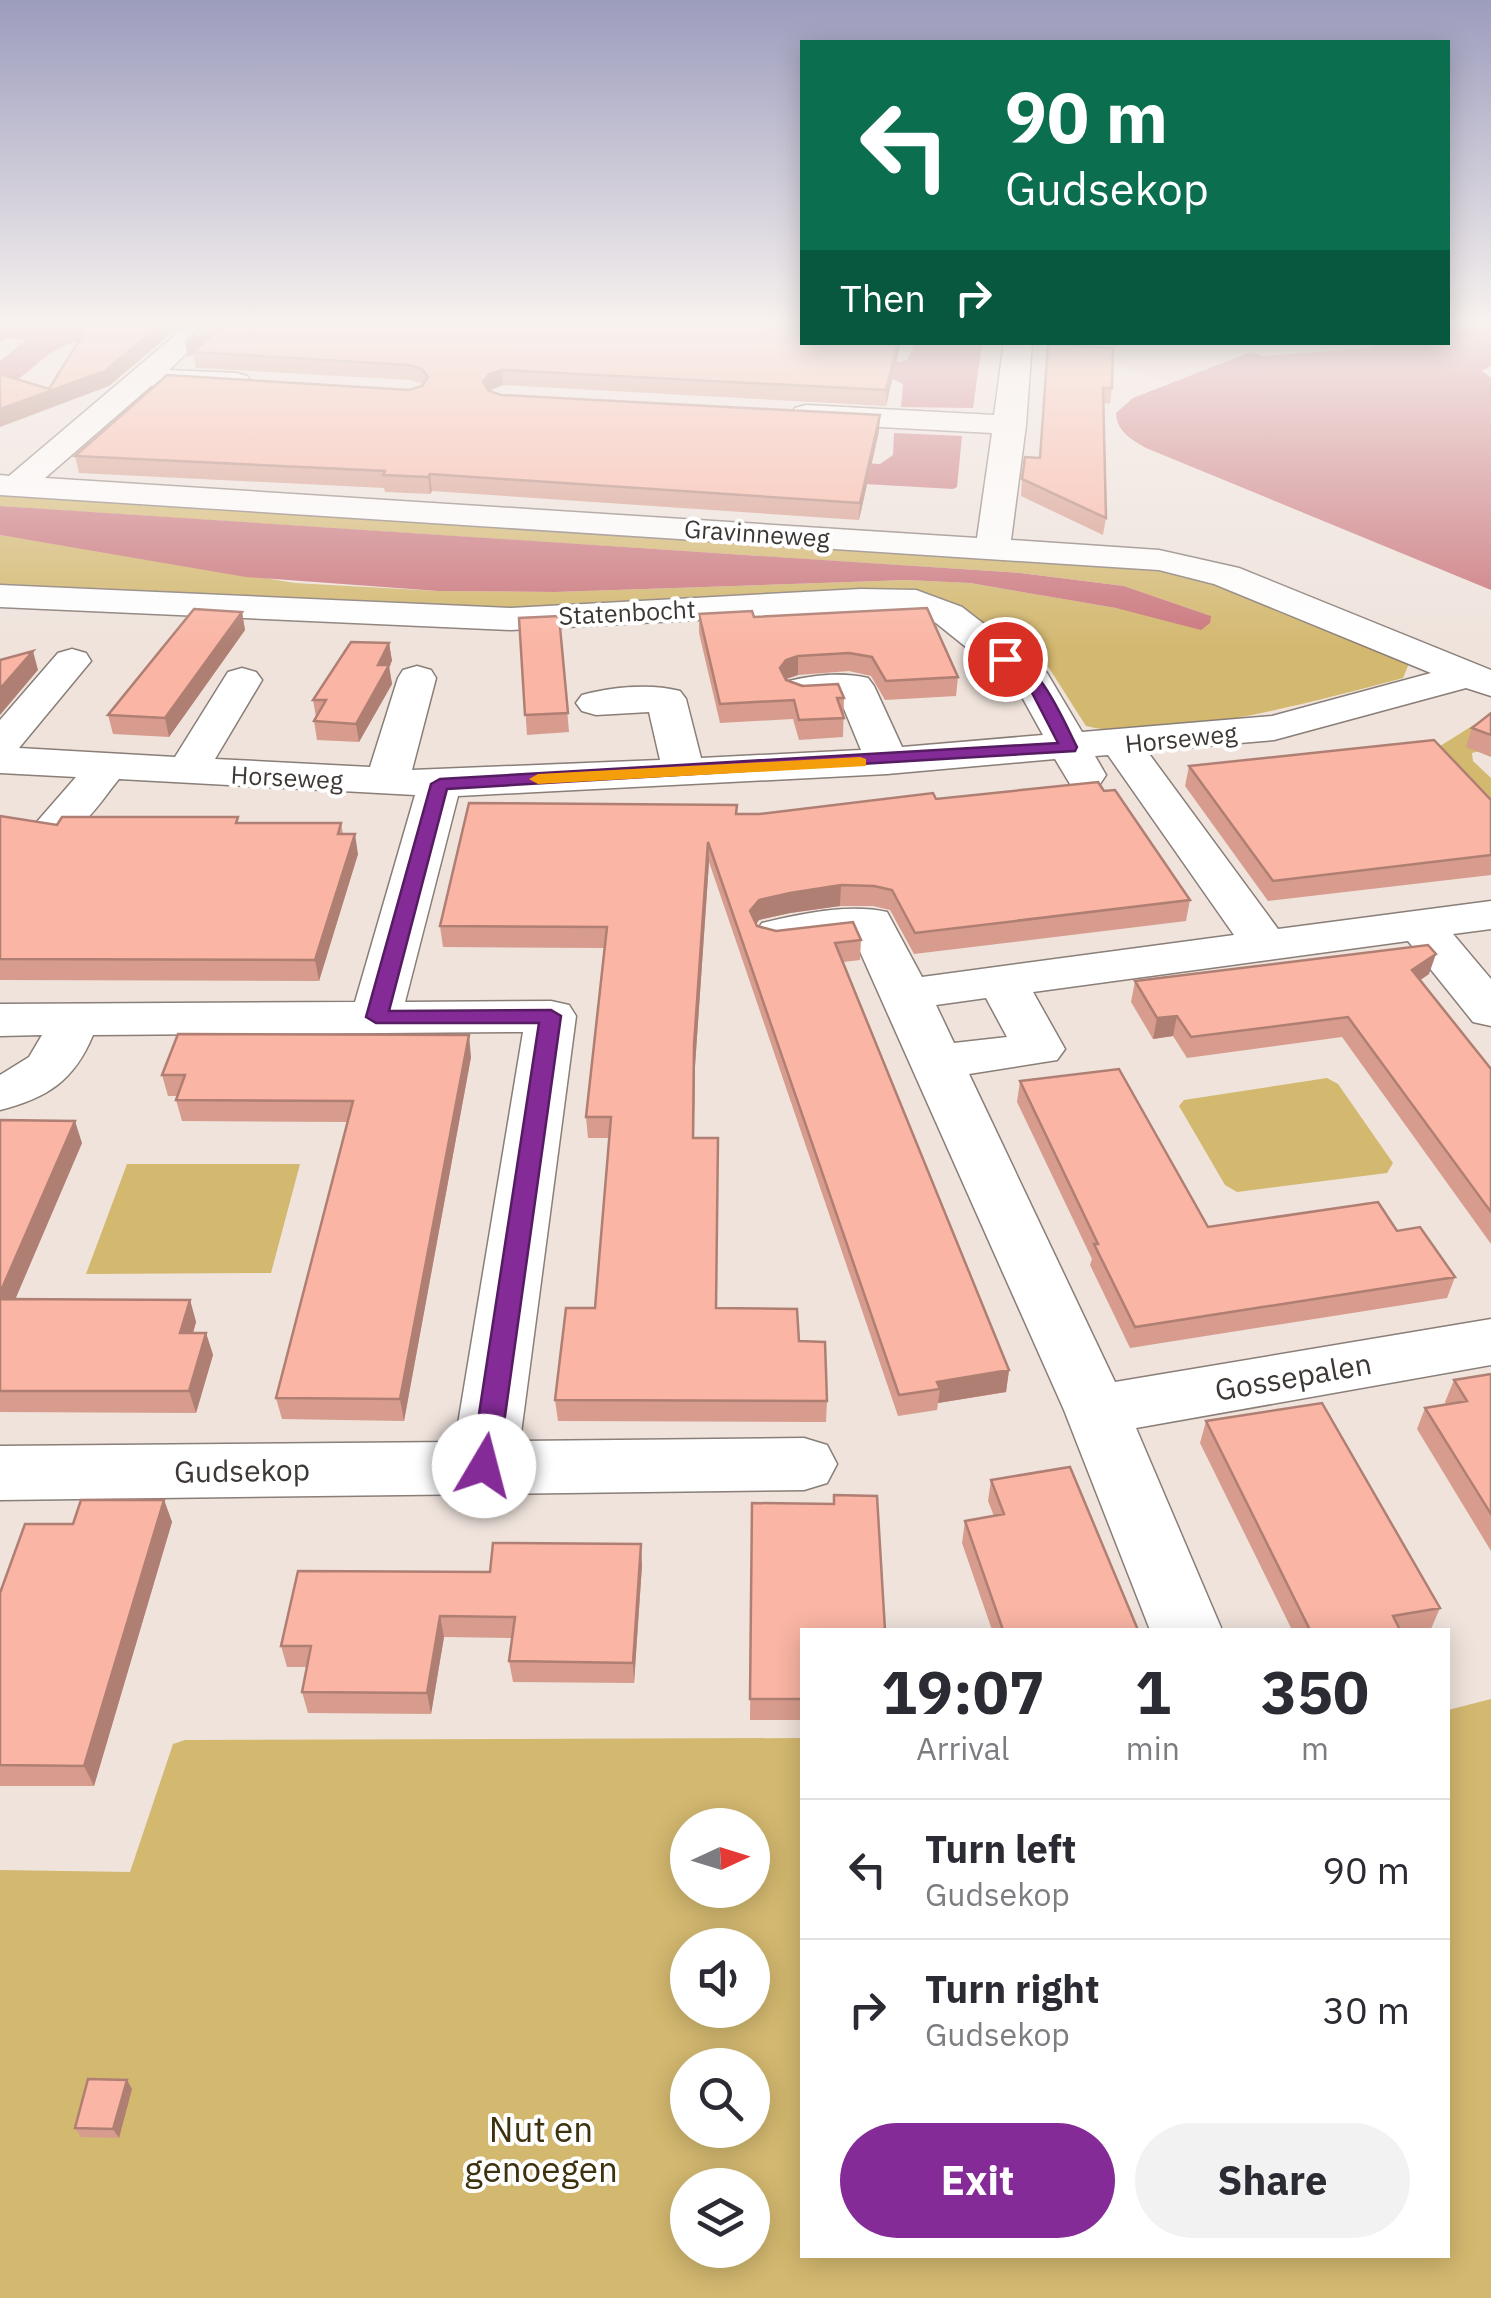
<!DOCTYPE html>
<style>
body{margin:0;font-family:"IBM Plex Sans",sans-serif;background:#f2f2f3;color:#2b2b33;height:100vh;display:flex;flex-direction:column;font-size:38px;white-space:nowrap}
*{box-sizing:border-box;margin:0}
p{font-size:32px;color:#7c7c81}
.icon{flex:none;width:55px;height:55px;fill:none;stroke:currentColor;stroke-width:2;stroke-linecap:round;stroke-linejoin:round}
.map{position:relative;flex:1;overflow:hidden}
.details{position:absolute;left:800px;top:1628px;width:650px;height:630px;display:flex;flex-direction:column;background:#fff;border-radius:0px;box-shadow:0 5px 25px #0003}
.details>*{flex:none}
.guide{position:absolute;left:800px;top:40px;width:650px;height:305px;border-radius:0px;box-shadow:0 5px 25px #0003;background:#0b6e4f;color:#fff;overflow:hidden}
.needle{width:65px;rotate:86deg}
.fabs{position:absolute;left:670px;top:1808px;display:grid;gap:20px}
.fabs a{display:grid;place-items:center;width:100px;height:100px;border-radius:50%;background:#fff;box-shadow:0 5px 25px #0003;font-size:50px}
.pin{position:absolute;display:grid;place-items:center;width:85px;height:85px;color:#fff;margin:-42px;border:5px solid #fff;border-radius:50%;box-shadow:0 2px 10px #0007}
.me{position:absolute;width:110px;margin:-55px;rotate:8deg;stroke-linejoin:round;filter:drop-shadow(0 0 8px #0008)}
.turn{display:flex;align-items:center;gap:35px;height:210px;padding:0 40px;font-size:45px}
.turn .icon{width:130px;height:130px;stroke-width:2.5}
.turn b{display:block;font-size:70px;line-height:85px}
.then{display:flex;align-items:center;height:95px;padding:0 40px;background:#0003;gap:20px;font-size:38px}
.eta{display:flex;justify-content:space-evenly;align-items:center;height:170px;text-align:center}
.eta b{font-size:60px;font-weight:800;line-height:70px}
.primary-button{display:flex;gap:20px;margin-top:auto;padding:20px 40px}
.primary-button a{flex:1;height:115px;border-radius:60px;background:#842b97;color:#fff;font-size:40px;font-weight:800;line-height:115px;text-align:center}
.primary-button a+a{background:#f2f2f3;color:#2b2b33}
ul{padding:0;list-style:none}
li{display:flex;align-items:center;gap:30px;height:140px;padding:0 40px;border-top:2px solid #e1e1e2}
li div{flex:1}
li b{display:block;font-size:38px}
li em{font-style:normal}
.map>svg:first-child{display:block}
.built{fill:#e8d5ca}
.green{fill:#d3b86f;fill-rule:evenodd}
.water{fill:#ca777d}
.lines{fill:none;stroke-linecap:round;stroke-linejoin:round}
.minor-casing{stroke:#897e78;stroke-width:3}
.minor{fill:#fff;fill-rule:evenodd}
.wall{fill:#d79c8d}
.shaded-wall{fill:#af7f73}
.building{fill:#fab5a4;stroke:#af7f73;stroke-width:2.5}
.route{fill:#842b97;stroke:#561c62;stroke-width:2.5}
.slow{fill:#f59e0b}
.labels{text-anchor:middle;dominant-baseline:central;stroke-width:8;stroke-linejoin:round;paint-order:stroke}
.far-street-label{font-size:25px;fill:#3d3835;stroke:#fff}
.street-label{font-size:30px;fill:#3d3835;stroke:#fff}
.near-park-label{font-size:35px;fill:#3e320e;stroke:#fff}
</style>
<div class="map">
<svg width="1491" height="2298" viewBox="0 0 1491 2298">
<rect width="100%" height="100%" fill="#efe3dc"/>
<path class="built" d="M 1032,342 L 1399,343 L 1182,387 L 1074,350 L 1031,348 Z"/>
<path class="green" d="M 0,490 L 1031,555 L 1188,573 L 1410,661 L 1403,678 C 1328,698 1158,745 1086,726 L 1049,668 L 952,605 L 556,612 L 0,591 L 0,535 L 295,583 L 438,591 L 555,592 L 907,580 L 970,583 L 1116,608 L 1211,616 L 1124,586 L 1020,573 L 41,509 L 0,506 Z
M 1491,714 L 1483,750 L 1472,753 L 1473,761 L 1491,778 L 1491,803 L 1437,748 Z
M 1327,1078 L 1338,1084 L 1393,1163 L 1387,1173 L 1237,1192 L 1225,1185 L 1179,1106 L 1184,1100 Z
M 127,1164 L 300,1164 L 271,1273 L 86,1274 Z
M 1491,1699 L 1491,2298 L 0,2298 L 0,1870 L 130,1872 L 173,1744 L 185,1740 L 802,1738 L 802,2255 L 1448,2255 L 1448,1710 ZM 688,1825 L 752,1825 L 752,1890 L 688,1890 ZM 688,1945 L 752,1945 L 752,2010 L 688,2010 ZM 688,2065 L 752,2065 L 752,2130 L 688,2130 ZM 688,2185 L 752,2185 L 752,2250 L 688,2250 Z"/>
<path class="water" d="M 0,326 L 138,326 C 110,333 78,337 53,352 C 34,364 23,380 0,388 L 0,361 L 26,340 L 10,338 L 0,342 Z
M 1448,326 L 1491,326 L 1491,366 L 1482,371 L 1491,378 L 1491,590 L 1146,448 C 1131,439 1117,432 1116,413 L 1133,398 L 1251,352 L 1263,356 L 1370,348 L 1379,343 L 1448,342 Z
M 915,343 L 982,344 L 973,408 L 901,407 L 903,384 L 890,378 L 503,359 L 446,422 L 558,445 L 880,464 L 893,455 L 894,433 L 962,436 L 957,487 L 953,489 L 92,440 L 110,424 L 366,437 L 513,345 L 900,362 L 907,360 Z
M 0,506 L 1020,573 L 1124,586 L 1211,616 L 1210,623 L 1201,630 L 1116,608 L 970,583 L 907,580 L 555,592 L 438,591 L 246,577 L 0,535 Z"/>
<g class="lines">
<g class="minor-casing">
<path id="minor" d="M 186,326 L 216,326 L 169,370 L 237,373 L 247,376 L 251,382 L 247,388 L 151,386 L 45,478 L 977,538 L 992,433 L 806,423 L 795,420 L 791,414 L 795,408 L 806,405 L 994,415 L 1004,342 L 1032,342 L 1026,425 L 1011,540 L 1159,550 L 1239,568 L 1491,670 L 1491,696 L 1466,688 L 1274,740 L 1147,751 L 1278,929 L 1491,901 L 1491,929 L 1453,934 L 1491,979 L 1491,1026 L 1473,1022 L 1408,941 L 1033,992 L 1065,1049 L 1057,1060 L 969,1074 L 1115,1382 L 1491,1319 L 1491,1365 L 1136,1428 L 1222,1630 L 1150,1630 L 1064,1410 L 854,938 L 779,947 L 762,943 L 755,933 L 762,923 C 799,914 850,903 887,912 L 922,977 L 1234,935 L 1108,755 L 1095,756 L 1106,775 L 1100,784 L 1085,788 L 1070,784 L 1055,759 L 887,774 L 458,796 L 405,1002 L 551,1001 L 569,1005 L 576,1016 L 520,1441 L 804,1438 L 827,1445 L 837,1464 L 827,1483 L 804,1490 L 0,1500 L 0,1446 L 455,1442 L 523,1032 L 93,1035 C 74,1081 47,1098 0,1110 L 0,1075 L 29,1057 L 42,1035 L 0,1036 L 0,1004 L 355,1002 L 415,795 L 119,779 C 97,805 79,843 41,833 L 35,824 L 76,777 L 0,773 L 0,720 L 58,653 L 72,649 L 86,653 L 91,661 L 19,748 L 175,757 L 228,672 L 242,668 L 256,672 L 262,680 L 215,759 L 370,767 L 398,678 L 403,670 L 417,666 L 431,670 L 436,678 L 412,770 L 660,760 L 649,712 L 596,715 L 582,711 L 576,703 L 582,695 C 611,687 651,683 680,691 L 686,699 L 701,758 L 861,750 L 840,699 L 803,701 L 789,697 L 783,689 L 789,681 C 813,675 843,672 868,678 L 874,686 L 902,747 L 1043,735 L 1017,688 L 936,623 L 910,612 L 861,611 L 511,630 L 0,607 L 0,585 L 511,608 L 861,589 L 916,590 L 962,607 L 1047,673 L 1082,732 L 1272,716 L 1431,673 L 1214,584 L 1159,570 L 0,495 L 0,475 L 9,476 ZM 986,998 L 1007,1037 L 954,1043 L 936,1005 Z"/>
</g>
<use href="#minor" class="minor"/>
</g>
<path class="wall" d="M 185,342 L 901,342 L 886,406 L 503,385 L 489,391 L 501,395 L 879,431 L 859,520 L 432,491 L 430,494 L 385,492 L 384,488 L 79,473 L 75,456 L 409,390 L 423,384 L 411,380 L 196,368 L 193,355 L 188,357 Z
M 1046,360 L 1112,388 L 1110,404 L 1104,403 L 1106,518 L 1103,535 L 1021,496 L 1022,479 L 1040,458 Z
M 242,612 L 245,630 L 169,737 L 113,734 L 108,715 Z
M 699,614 L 754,617 L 958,677 L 956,696 L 885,700 L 871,676 L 849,671 L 798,675 L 786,679 L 844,698 L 843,737 L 799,740 L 793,719 L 720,723 L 699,633 Z
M 559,616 L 569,732 L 527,735 L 519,618 Z
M 389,643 L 392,661 L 389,666 L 392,684 L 359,742 L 317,740 L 314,721 L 316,717 L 313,700 Z
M 1491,713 L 1491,757 L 1466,747 L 1472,728 Z
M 1189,766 L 1491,800 L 1491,875 L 1268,901 L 1185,786 Z
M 1104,791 L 1190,900 L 1186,921 L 914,954 L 890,910 L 873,906 L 840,906 L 790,913 L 759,920 L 756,924 L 757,926 L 776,931 L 861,940 L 860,960 L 843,962 L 1009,1370 L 1006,1392 L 938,1403 L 937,1410 L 898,1416 L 709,862 L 695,1066 L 694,1138 L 716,1308 L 799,1341 L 827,1401 L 826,1422 L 558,1421 L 555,1400 L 595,1308 L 609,1138 L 588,1138 L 586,1117 L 604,948 L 443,947 L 440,926 L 737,814 L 759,814 L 936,799 Z
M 0,816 L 57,825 L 341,823 L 343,834 L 358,854 L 319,981 L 0,980 Z
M 1429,974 L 1420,980 L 1491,1069 L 1491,1244 L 1342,1037 L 1187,1058 L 1173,1036 L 1153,1039 L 1131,1002 L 1135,981 Z
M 471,1057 L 404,1421 L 282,1419 L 276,1398 L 348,1122 L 182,1121 L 176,1100 L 177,1096 L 168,1096 L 162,1075 Z
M 1020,1081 L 1208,1227 L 1397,1231 L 1455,1277 L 1447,1298 L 1130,1348 L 1090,1265 L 1092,1259 L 1017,1102 Z
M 0,1120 L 82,1143 L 15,1299 L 190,1300 L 196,1322 L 193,1333 L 206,1333 L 213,1355 L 196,1413 L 0,1412 Z
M 1491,1374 L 1491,1551 L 1417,1429 L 1425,1408 L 1446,1404 L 1445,1402 L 1454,1380 Z
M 1206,1421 L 1440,1608 L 1431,1629 L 1292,1630 L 1200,1443 Z
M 991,1480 L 1138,1630 L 992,1630 L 962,1543 L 965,1521 L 994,1516 L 988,1501 Z
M 877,1496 L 802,1630 L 802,1720 L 750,1720 L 752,1503 L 833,1504 Z
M 164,1500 L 172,1522 L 94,1786 L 0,1786 L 0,1593 L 73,1524 Z
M 642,1565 L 634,1683 L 513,1682 L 509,1661 L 512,1638 L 444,1637 L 431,1714 L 308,1713 L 302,1692 L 307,1667 L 287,1667 L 281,1646 L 490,1572 Z
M 132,2089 L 119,2138 L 81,2137 L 75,2128 Z"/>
<path class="shaded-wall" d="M 159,326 L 180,326 L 109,386 L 0,427 L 0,409 L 105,371 Z
M 218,330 L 193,352 L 193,355 L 188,357 L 185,342 Z
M 898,342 L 901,342 L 886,406 L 886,390 Z
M 502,370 L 503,385 L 490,390 L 484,398 L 483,382 L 489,374 Z
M 880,415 L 879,431 L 859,520 L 860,503 Z
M 430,474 L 432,491 L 430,494 L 428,477 Z
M 242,612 L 245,630 L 169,737 L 165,718 Z
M 389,643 L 392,661 L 389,666 L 392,684 L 359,742 L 356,724 L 378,665 Z
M 33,651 L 38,670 L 0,715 L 0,689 Z
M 798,656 L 798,675 L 786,679 L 780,668 L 786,660 Z
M 355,834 L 358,854 L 319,981 L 315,960 Z
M 708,842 L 709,862 L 695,1066 L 693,1159 L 694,1045 Z
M 841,885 L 840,906 L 790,913 L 759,920 L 750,932 L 750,911 L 759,900 L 790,893 Z
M 1436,954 L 1429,974 L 1406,990 L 1412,970 Z
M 1177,1016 L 1173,1036 L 1153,1039 L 1157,1018 Z
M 469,1035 L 471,1057 L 404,1421 L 400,1399 Z
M 75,1121 L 82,1143 L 6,1321 L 0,1306 L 0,1293 Z
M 190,1300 L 196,1322 L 187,1354 L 180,1333 Z
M 206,1333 L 213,1355 L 196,1413 L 189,1391 Z
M 1009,1370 L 1006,1392 L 938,1403 L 940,1389 L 937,1382 Z
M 164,1500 L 172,1522 L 94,1786 L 84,1766 Z
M 641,1544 L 642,1565 L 634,1683 L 633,1663 Z
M 440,1616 L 444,1637 L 431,1714 L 427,1693 Z
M 127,2080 L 132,2089 L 119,2138 L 113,2129 Z"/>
<path class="building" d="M 88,326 L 159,326 L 105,371 L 0,409 L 0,374 L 49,389 Z
M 202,326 L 802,326 L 802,342 L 898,342 L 886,390 L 502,370 L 489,374 L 483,382 L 489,391 L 501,395 L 880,415 L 860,503 L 430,474 L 428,477 L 383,475 L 385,471 L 75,456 L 167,375 L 409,390 L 422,386 L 428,377 L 422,369 L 409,365 L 193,352 L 218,330 L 185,342 Z
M 1048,344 L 1113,348 L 1112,388 L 1103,388 L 1106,518 L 1022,479 L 1025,457 L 1040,458 Z
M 927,608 L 958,677 L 886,681 L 872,657 L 849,653 L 798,656 L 786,660 L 780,668 L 786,680 L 802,686 L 838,684 L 844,698 L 837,698 L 844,718 L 799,720 L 794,700 L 720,704 L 699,614 L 752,611 L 754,617 Z
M 194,609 L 242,612 L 165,718 L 108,715 Z
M 559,616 L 568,713 L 525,715 L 519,618 Z
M 351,642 L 389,643 L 378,665 L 389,665 L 356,724 L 314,721 L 326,700 L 313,700 Z
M 33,651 L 0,689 L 0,660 Z
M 1491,713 L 1491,735 L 1472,728 Z
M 1434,740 L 1491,800 L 1491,855 L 1273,881 L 1189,766 Z
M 1098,782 L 1104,791 L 1115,790 L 1190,900 L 915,933 L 892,890 L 874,886 L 841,885 L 790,893 L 759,900 L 750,911 L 757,926 L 776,931 L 853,922 L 861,940 L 835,943 L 1009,1370 L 937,1382 L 940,1389 L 899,1395 L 708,842 L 694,1045 L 693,1138 L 718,1138 L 716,1308 L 797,1309 L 799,1341 L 825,1342 L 827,1401 L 555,1400 L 566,1308 L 595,1308 L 611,1117 L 586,1117 L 607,927 L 440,926 L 469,803 L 737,805 L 736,814 L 759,814 L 933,793 L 936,799 Z
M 0,816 L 57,825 L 62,817 L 238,817 L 236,823 L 341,823 L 338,834 L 355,834 L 315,960 L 0,959 Z
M 1428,945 L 1436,954 L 1412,970 L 1491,1069 L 1491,1212 L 1348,1017 L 1191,1037 L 1177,1016 L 1157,1018 L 1135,981 Z
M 178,1034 L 469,1035 L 400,1399 L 276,1398 L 353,1101 L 176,1100 L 185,1075 L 162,1075 Z
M 1119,1069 L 1208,1227 L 1378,1202 L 1397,1231 L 1420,1227 L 1455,1277 L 1135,1327 L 1094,1244 L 1098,1244 L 1020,1081 Z
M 0,1120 L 75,1121 L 0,1293 Z
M 0,1299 L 190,1300 L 180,1333 L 206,1333 L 189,1391 L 0,1391 Z
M 1491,1374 L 1491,1514 L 1425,1408 L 1467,1401 L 1454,1380 Z
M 1322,1403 L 1440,1608 L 1393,1616 L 1400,1630 L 1310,1630 L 1206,1421 Z
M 1070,1467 L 1138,1630 L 1003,1630 L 965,1521 L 1004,1514 L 991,1480 Z
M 834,1495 L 877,1496 L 885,1630 L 802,1630 L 802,1699 L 750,1699 L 752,1503 L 834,1504 Z
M 81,1500 L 164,1500 L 84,1766 L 0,1765 L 0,1593 L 25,1524 L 73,1524 Z
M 493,1543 L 641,1544 L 633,1663 L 509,1661 L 515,1617 L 440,1616 L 427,1693 L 302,1692 L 311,1646 L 281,1646 L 298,1571 L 490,1572 Z
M 88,2079 L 127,2080 L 113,2129 L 75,2128 Z"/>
<linearGradient id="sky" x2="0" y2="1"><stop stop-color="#9c9cbd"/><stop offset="0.5" stop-color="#f8f2ef"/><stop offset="1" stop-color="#f8f2ef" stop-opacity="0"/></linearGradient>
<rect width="1491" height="648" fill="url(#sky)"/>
<path class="route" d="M 1000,655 C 1036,652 1063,720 1077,747 L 1075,751 L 447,789 L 389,1011 L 551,1010 L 561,1016 L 498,1466 L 494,1474 L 484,1477 L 475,1474 L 471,1466 L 539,1023 L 376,1023 L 366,1017 L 431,784 L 440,779 L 1058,743 L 1027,683 L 1000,662 Z"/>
<path class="slow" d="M 860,757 L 866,759 L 866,766 L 538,784 L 529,779 L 538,774 Z"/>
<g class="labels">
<g class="far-street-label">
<text transform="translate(757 533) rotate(4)">Gravinneweg</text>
<text transform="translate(627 612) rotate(-3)">Statenbocht</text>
<text transform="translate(1181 738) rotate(-6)">Horseweg</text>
<text transform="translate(287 777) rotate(3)">Horseweg</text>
</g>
<g class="street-label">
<text transform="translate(1293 1376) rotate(-10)">Gossepalen</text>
<text transform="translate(242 1470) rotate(-1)">Gudsekop</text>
</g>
<g class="near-park-label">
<text x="541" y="2129">Nut en<tspan x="541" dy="40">genoegen</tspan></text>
</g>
</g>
</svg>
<div class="fabs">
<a><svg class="needle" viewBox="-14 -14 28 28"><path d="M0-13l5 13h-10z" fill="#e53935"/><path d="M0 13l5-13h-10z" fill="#7c7c81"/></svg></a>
<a><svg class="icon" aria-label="sound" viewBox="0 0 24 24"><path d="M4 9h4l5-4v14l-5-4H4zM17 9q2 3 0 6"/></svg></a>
<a><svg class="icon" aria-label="search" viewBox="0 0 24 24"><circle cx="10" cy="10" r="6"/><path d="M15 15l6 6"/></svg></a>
<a><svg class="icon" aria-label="layers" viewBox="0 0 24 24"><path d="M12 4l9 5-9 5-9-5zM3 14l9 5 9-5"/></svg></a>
</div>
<div class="pin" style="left:1005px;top:659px;background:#d93025"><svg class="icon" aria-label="arrive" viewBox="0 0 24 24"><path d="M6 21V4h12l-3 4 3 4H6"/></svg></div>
<svg class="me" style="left:484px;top:1466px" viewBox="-20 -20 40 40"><circle r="19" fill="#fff"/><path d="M0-13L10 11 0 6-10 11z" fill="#842b97"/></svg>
<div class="guide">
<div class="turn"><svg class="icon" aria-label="left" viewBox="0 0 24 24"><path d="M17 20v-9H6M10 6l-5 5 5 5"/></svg><div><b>90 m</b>Gudsekop</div></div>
<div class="then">Then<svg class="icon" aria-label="right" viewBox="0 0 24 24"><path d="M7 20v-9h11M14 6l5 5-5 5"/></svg></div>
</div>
<section class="details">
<div class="eta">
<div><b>19:07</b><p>Arrival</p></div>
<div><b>1</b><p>min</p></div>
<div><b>350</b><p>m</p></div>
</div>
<ul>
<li><svg class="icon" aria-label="left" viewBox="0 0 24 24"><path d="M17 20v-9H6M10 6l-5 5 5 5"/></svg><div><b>Turn left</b><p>Gudsekop</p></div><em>90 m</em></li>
<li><svg class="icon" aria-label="right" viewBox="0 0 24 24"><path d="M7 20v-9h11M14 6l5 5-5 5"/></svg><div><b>Turn right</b><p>Gudsekop</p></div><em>30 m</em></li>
</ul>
<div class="primary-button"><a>Exit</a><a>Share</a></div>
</section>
</div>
